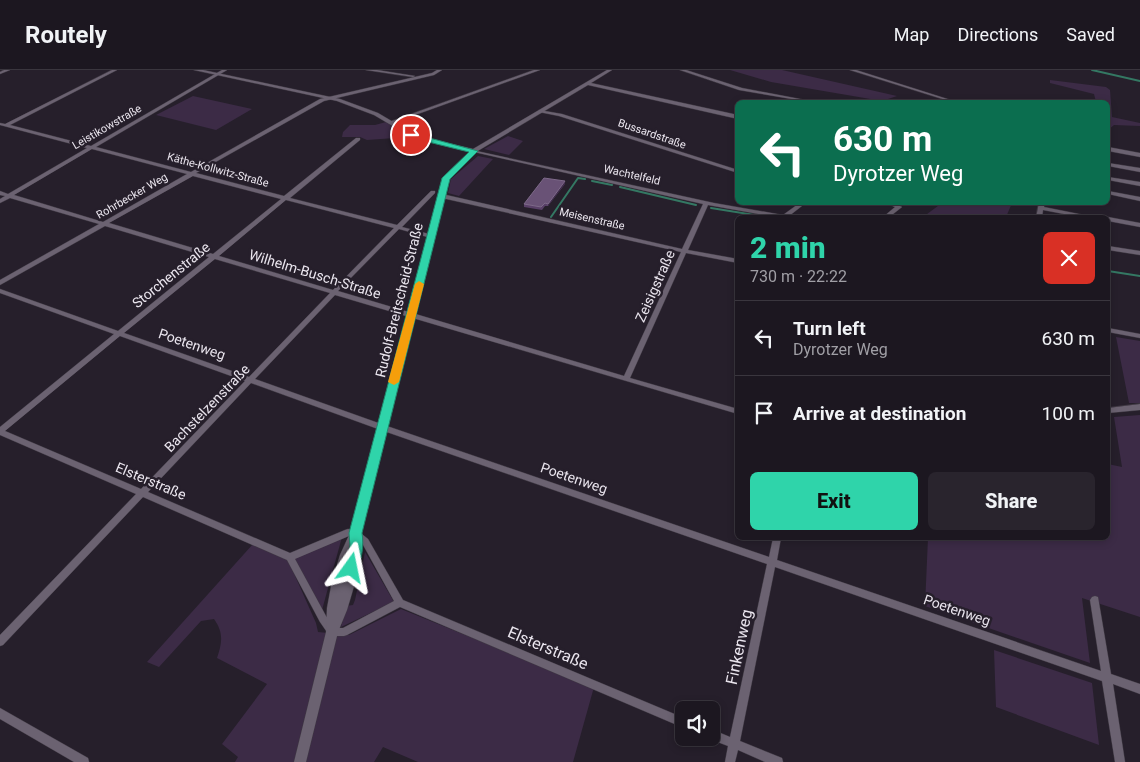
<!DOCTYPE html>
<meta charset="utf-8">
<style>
body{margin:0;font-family:Roboto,sans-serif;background:#29242d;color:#f1f3f6;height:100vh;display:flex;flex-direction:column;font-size:19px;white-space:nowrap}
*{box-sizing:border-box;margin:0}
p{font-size:16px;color:#a09fa5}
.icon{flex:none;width:28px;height:28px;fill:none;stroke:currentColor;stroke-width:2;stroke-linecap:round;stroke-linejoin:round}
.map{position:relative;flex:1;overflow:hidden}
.details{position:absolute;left:735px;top:145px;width:375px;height:325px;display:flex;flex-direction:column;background:#1c1720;border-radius:8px;box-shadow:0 2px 8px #0003,0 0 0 1px #3a363e}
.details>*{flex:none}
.banner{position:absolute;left:735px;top:30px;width:375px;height:105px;border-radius:8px;box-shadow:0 2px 8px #0003,0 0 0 1px #3a363e;background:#0b6e4f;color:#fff;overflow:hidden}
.fabs{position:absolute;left:675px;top:631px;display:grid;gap:10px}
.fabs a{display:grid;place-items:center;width:45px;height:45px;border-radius:8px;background:#1c1720;box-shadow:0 2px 8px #0003,0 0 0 1px #3a363e;font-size:25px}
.pin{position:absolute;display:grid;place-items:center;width:42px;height:42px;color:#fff;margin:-21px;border:2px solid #fff;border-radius:50%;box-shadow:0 1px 5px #0007}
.me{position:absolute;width:55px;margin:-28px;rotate:12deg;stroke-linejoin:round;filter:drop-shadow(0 0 4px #0008)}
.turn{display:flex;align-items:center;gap:18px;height:105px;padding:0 15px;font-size:22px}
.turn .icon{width:65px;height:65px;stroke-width:2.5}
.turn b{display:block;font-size:35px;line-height:42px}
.round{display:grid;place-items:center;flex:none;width:52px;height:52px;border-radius:8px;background:#29242d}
.overview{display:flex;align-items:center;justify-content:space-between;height:85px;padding:0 15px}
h1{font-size:30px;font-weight:800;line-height:38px;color:#2fd4aa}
.primary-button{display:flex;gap:10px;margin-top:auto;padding:10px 15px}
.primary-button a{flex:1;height:58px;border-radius:8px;background:#2fd4aa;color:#111;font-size:20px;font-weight:800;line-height:58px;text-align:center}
.primary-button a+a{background:#29242d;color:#f1f3f6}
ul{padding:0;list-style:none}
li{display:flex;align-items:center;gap:15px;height:75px;padding:0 15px;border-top:1px solid #3a363e}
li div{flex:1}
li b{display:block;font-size:19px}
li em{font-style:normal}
header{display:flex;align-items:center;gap:30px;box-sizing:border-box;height:70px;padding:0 25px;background:#1c1720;border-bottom:1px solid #3a363e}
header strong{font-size:24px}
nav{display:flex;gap:28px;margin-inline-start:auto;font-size:18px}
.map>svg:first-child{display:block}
.green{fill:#3c2b46}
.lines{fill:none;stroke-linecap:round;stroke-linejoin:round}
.stream{stroke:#347863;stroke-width:2}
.minor-casing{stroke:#3f3943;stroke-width:1}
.tertiary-casing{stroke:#3f3943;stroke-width:1}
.minor{fill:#6b6271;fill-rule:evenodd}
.tertiary{fill:#6b6271;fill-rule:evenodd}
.wall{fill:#594068}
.shaded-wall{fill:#3e2c4a}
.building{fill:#695276;stroke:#7d6989}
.route{fill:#2fd4aa;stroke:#1f8a6e}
.slow{fill:#f59e0b}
.labels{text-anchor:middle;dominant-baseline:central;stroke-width:5;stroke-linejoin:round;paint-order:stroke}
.far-street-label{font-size:11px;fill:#eae5ee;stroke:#261f2b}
.street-label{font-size:14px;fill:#eae5ee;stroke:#261f2b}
.near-street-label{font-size:16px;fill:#eae5ee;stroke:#261f2b}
</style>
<header>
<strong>Routely</strong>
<nav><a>Map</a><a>Directions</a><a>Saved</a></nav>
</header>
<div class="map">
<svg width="1140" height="692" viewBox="0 0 1140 692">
<rect width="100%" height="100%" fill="#261f2b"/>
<path class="green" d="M 730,0 L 782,0 L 897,26 L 882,31 L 771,12 Z
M 1050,10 L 1106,17 L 1110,20 L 1112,47 L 1140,53 L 1140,56 L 1114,55 L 1108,60 L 1108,32 L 1096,32 L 1094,24 L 1050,13 Z
M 193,26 L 252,39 L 216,60 L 156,45 Z
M 386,52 L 409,67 L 367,70 L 360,67 L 342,67 L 343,62 L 350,55 L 375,55 Z
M 508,66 L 523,71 L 509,85 L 484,79 Z
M 478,86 L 493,89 L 459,126 L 448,123 L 451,109 Z
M 942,133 L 942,132 L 1012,133 L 1006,147 L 923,147 Z
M 1116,267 L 1140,271 L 1140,333 L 1129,333 Z
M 1140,345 L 1140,547 L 1082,528 L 1090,593 L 925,536 L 928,468 L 1108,468 L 1108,394 L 1122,397 L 1114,347 Z
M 342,467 L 322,540 L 294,488 Z
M 253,474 L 288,490 L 316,553 L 318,562 L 349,565 L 401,539 L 594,617 L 573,692 L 418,692 L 383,677 L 374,692 L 235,692 L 238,687 L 222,674 L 267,614 L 217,588 C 222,573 224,563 214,549 L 201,551 L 159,597 L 147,592 Z
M 365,482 L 394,532 L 341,557 L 346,536 L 353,535 L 355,530 Z
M 994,580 L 1092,613 L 1099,675 L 996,637 Z"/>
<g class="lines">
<path class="stream" d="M 1092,0 L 1140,11
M 592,111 L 612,115
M 620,117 L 696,135
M 711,138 L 774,148
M 551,147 L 578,108 L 585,109
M 1108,201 L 1140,206"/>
<g class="minor-casing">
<path id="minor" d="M 4,0 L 10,0 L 0,4 L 0,2 Z
M 112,0 L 117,0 L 10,55 L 91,76 L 222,0 L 227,0 L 96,77 L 191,102 L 320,29 L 432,3 L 437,0 L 442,0 L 434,5 L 324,31 L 196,103 L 284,126 L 356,68 L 360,68 L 360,70 L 290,128 L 397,155 L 431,121 L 435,121 L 435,123 L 402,157 L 433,165 L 434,166 L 431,168 L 399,159 L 338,221 L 624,306 L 681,182 L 442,128 L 439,126 L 442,124 L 682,179 L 703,134 L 474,82 L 472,82 L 472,80 L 714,133 L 783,145 L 801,132 L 807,132 L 789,146 L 795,148 L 780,148 L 708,135 L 688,180 L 738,189 L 738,193 L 686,183 L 630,308 L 738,339 L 738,344 L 335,225 L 255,309 L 384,355 L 769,487 L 773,468 L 781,468 L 777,490 L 1101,601 L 1090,530 L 1092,527 L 1095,526 L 1098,527 L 1111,604 L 1140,614 L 1140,624 L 1113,614 L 1125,692 L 1115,692 L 1102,611 L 775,497 L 740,671 L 782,688 L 783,692 L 765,692 L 738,680 L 735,692 L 725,692 L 728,676 L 707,668 L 711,668 L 711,659 L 730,667 L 767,494 L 378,359 L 251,313 L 148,422 L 290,483 L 345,460 L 348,459 L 358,461 L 368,469 L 403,530 L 684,648 L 684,658 L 400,537 L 347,565 L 344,566 L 332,566 L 329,565 L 320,552 L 287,490 L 143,427 L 3,575 L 0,576 L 0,565 L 136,424 L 0,365 L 0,357 L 114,264 L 0,223 L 0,219 L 118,261 L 209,187 L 105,156 L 0,215 L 0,210 L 99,154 L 10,128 L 0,133 L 0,129 L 5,126 L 0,125 L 0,121 L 8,124 L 87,78 L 0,55 L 0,53 L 5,54 ZM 92,79 L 187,104 L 103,152 L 14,125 ZM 193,106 L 281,129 L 213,184 L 109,153 ZM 286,130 L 394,158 L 333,220 L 219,186 ZM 215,189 L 330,223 L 249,307 L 124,263 ZM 120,266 L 245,311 L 141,419 L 5,361 ZM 349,466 L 353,466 L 362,473 L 394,531 L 343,558 L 335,558 L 326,546 L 295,489 Z
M 366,0 L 377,0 L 415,6 L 413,7 Z
M 534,0 L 540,0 L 393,53 L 389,52 Z
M 680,0 L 686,0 L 742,18 L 816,32 L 809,32 L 739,20 Z
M 850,0 L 856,0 L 957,32 L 952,32 Z
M 539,40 L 562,44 L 738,100 L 738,103 L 559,46 L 539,42 Z
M 1108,93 L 1140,98 L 1140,102 L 1108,96 Z
M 1108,107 L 1140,112 L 1140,116 L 1108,110 Z
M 1108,121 L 1140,127 L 1140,131 L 1108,124 Z
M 1039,132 L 1045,132 L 1044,137 L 1099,148 L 1085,148 L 1043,140 L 1042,148 L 1036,148 Z
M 890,133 L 894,133 L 902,137 L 888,148 L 882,148 L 895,137 L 890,135 Z
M 1108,147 L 1140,153 L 1140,157 L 1108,151 Z
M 1108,176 L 1140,181 L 1140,185 L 1108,180 Z
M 1108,258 L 1140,264 L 1140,268 L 1108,262 Z
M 1140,334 L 1140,340 L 1108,343 L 1108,338 Z
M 0,638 L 88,688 L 89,692 L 74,692 L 0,649 Z"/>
</g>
<g class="tertiary-casing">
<path id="tertiary" d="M 194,0 L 203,0 L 340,29 L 378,43 L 417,66 L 473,79 L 607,0 L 612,0 L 591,13 L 738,45 L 738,49 L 588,15 L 476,82 L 449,110 L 360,463 L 360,486 L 355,513 L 347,540 L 338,562 L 306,692 L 294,692 L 326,562 L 327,538 L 332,511 L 340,485 L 350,463 L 443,109 L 470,82 L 413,68 L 374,45 L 337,31 Z
M 1108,77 L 1140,83 L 1140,87 L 1108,81 Z"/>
</g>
<use href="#minor" class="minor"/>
<use href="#tertiary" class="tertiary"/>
</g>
<path class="wall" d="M 565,114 L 548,136 L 545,136 L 542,140 L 524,137 L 524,134 Z"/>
<path class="shaded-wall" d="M 565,111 L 565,114 L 548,136 L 548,134 Z"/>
<path class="building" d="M 544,108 L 565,111 L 548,134 L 545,133 L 541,137 L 524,134 Z"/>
<path class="route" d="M 411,63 L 478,81 L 450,109 L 362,463 C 364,476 362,490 356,502 L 347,502 L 345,498 L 350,476 L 349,463 L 442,108 L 469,82 L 408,67 L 408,63 Z"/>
<path class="slow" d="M 419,211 L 424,214 L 399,312 L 394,315 L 388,312 L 415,214 Z"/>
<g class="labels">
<g class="far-street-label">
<text transform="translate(107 57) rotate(-30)">Leistikowstraße</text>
<text transform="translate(652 64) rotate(19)">Bussardstraße</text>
<text transform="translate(218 100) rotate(15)">Käthe-Kollwitz-Straße</text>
<text transform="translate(632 105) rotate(13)">Wachtelfeld</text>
<text transform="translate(132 126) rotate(-30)">Rohrbecker Weg</text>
<text transform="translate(592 149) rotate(13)">Meisenstraße</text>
</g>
<g class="street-label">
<text transform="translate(315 204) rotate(17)">Wilhelm-Busch-Straße</text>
<text transform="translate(171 205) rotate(-39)">Storchenstraße</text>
<text transform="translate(655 216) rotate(-66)">Zeisigstraße</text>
<text transform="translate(399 230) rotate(-76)">Rudolf-Breitscheid-Straße</text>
<text transform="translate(192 274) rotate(19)">Poetenweg</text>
<text transform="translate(207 338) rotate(-46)">Bachstelzenstraße</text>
<text transform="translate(574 408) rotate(19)">Poetenweg</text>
<text transform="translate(151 411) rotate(23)">Elsterstraße</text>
<text transform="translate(957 540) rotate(19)">Poetenweg</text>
</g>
<g class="near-street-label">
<text transform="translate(739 577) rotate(-78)">Finkenweg</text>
<text transform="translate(548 578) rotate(23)">Elsterstraße</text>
</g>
</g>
</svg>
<div class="fabs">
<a><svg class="icon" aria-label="sound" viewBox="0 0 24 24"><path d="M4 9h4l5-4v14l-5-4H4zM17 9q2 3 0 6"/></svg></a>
</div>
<div class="pin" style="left:411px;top:65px;background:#d93025"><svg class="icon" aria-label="arrive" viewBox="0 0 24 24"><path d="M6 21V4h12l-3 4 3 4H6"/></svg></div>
<svg class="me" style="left:351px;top:498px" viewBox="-20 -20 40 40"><path d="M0-17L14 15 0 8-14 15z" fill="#2fd4aa" stroke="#fff" stroke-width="4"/></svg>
<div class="banner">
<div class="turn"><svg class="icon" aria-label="left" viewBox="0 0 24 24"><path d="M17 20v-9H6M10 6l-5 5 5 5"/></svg><div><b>630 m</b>Dyrotzer Weg</div></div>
</div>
<section class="details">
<div class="overview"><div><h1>2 min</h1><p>730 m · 22:22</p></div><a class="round" style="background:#d93025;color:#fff"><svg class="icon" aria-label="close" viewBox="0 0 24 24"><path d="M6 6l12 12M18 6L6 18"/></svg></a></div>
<ul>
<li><svg class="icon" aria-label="left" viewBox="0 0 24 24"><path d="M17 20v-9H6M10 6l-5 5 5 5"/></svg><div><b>Turn left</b><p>Dyrotzer Weg</p></div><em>630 m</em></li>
<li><svg class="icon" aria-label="arrive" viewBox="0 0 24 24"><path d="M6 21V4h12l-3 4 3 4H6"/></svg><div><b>Arrive at destination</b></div><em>100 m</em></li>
</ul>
<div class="primary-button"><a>Exit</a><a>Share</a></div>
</section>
</div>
